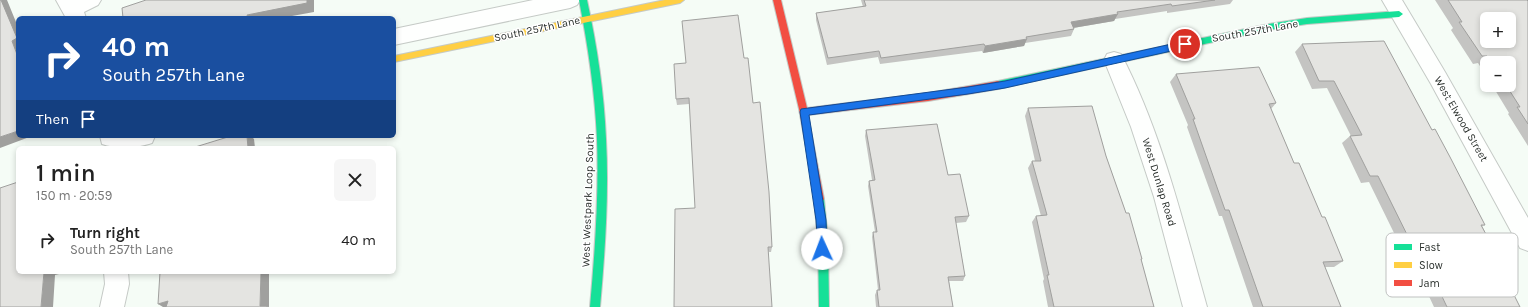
<!DOCTYPE html>
<meta charset="utf-8">
<style>
body{margin:0;font-family:Karla,sans-serif;background:#f6f6f6;color:#222;height:100vh;display:flex;flex-direction:column;font-size:15px;white-space:nowrap}
*{box-sizing:border-box;margin:0}
p{font-size:13px;color:#767676}
.icon{flex:none;width:22px;height:22px;fill:none;stroke:currentColor;stroke-width:2;stroke-linecap:round;stroke-linejoin:round}
.map{position:relative;flex:1;overflow:hidden}
.sheet{position:absolute;left:16px;top:146px;width:380px;height:128px;display:flex;flex-direction:column;background:#fff;border-radius:6px;box-shadow:0 2px 6px #0003}
.sheet>*{flex:none}
.hud{position:absolute;left:16px;top:16px;width:380px;height:122px;border-radius:6px;box-shadow:0 2px 6px #0003;background:#1a4fa0;color:#fff;overflow:hidden}
.controls{position:absolute;left:1480px;top:12px;display:grid;gap:8px}
.controls a{display:grid;place-items:center;width:36px;height:36px;border-radius:6px;background:#fff;box-shadow:0 2px 6px #0003;font-size:20px}
.pin{position:absolute;display:grid;place-items:center;width:34px;height:34px;color:#fff;margin:-17px;border:2px solid #fff;border-radius:50%;box-shadow:0 1px 4px #0007}
.me{position:absolute;width:44px;margin:-22px;rotate:358deg;stroke-linejoin:round;filter:drop-shadow(0 0 3px #0008)}
.turn{display:flex;align-items:center;gap:14px;height:84px;padding:0 20px;font-size:18px}
.turn .icon{width:52px;height:52px;stroke-width:2.5}
.turn b{display:block;font-size:28px;line-height:34px}
.then{display:flex;align-items:center;height:38px;padding:0 20px;background:#0003;gap:8px;font-size:15px}
.round{display:grid;place-items:center;flex:none;width:42px;height:42px;border-radius:6px;background:#f6f6f6}
.headline{display:flex;align-items:center;justify-content:space-between;height:68px;padding:0 20px}
h1{font-size:24px;font-weight:600;line-height:30px}
ul{padding:0;list-style:none}
li{display:flex;align-items:center;gap:12px;height:52px;padding:0 20px}
li div{flex:1}
li b{display:block;font-size:15px}
li em{font-style:normal}
.map>svg:first-child{display:block}
.lines{fill:none;stroke-linecap:round;stroke-linejoin:round}
.street-casing{stroke:#c5cac6;stroke-width:2}
.fast-casing{stroke:#c5cac6;stroke-width:2}
.slow-casing{stroke:#c5cac6;stroke-width:2}
.jam-casing{stroke:#c5cac6;stroke-width:2}
.street{fill:#fefffe;fill-rule:evenodd}
.fast{fill:#16e098;fill-rule:evenodd}
.slow{fill:#ffcf43;fill-rule:evenodd}
.jam{fill:#f24e42;fill-rule:evenodd}
.wall{fill:#c4c4c2}
.shaded-wall{fill:#a0a09e}
.building{fill:#e4e4e1;stroke:#a0a09e;fill-rule:evenodd}
.route{fill:#1a73e8;stroke:#114b97}
.labels{text-anchor:middle;dominant-baseline:central;stroke-width:3;stroke-linejoin:round;paint-order:stroke}
.street-label{font-size:11px;fill:#2a302c;stroke:#fff}
.key{fill:#fff;stroke:#bfc1c0;stroke-width:1}
.key-label{font-size:11px;fill:#2a302c}
</style>
<div class="map">
<svg width="1528" height="307" viewBox="0 0 1528 307">
<rect width="100%" height="100%" fill="#f5fcf6"/>
<g class="lines">
<g class="street-casing">
<path id="street" d="M 56,0 L 101,0 L 98,5 L 84,12 L 86,18 L 66,18 Z
M 533,0 L 580,0 L 577,5 L 570,8 L 394,45 L 394,29 Z
M 1382,0 L 1402,0 L 1445,72 L 1528,218 L 1528,251 L 1520,248 L 1431,84 Z
M 1114,52 L 1121,54 C 1162,133 1183,222 1207,307 L 1183,307 L 1154,197 L 1131,127 L 1104,60 L 1107,54 Z
M 100,136 L 155,136 L 152,143 C 138,148 116,149 102,144 Z
M 104,272 L 128,272 L 129,284 L 124,307 L 100,307 L 105,284 Z"/>
</g>
<g class="fast-casing">
<path id="fast" d="M 579,0 L 587,0 C 597,46 604,92 606,139 C 609,195 605,251 600,307 L 590,307 C 595,251 599,195 597,139 C 595,92 588,46 579,0 Z
M 1399,11 L 1403,14 L 1399,17 L 1307,24 L 1269,30 L 998,89 L 995,88 L 994,85 L 995,82 L 998,81 L 1269,24 L 1307,18 Z
M 819,195 L 822,196 L 824,199 L 828,240 L 829,307 L 819,307 L 818,240 L 814,199 L 816,196 Z"/>
</g>
<g class="slow-casing">
<path id="slow" d="M 665,0 L 684,0 L 680,3 L 394,62 L 394,56 Z"/>
</g>
<g class="jam-casing">
<path id="jam" d="M 773,0 L 781,0 L 807,108 L 928,93 L 998,81 L 1001,82 L 1002,85 L 1001,88 L 998,89 L 928,101 L 808,115 L 824,199 L 822,202 L 819,203 L 816,202 L 799,109 Z"/>
</g>
<use href="#street" class="street"/>
<use href="#fast" class="fast"/>
<use href="#slow" class="slow"/>
<use href="#jam" class="jam"/>
</g>
<path class="wall" d="M 861,0 L 1233,0 L 1230,4 L 1167,13 L 1167,11 L 1115,19 L 1114,21 L 1073,28 L 1074,29 L 1071,36 L 1025,43 L 1024,46 L 983,53 L 982,51 L 880,64 L 878,57 L 827,65 L 816,20 L 816,13 L 863,7 Z
M 1435,0 L 1527,0 L 1528,1 L 1528,146 L 1508,114 L 1509,113 L 1492,85 L 1509,85 L 1509,63 L 1487,63 L 1487,77 L 1478,63 L 1473,64 L 1451,30 L 1453,28 Z
M 1302,44 L 1432,130 L 1485,225 L 1482,226 L 1512,283 L 1508,285 L 1520,307 L 1434,307 L 1427,292 L 1423,292 L 1369,182 L 1361,183 L 1342,143 L 1350,136 L 1351,136 L 1327,88 L 1312,89 L 1295,52 Z
M 744,58 L 753,103 L 772,247 L 771,252 L 769,252 L 689,104 L 677,105 L 676,99 Z
M 1176,74 L 1276,103 L 1271,109 L 1294,163 L 1322,217 L 1343,261 L 1334,267 L 1325,267 L 1341,307 L 1253,307 L 1222,216 L 1219,216 L 1187,127 L 1188,125 L 1170,82 Z
M 1028,108 L 1106,156 L 1142,259 L 1141,260 L 1154,307 L 1048,307 L 1043,281 L 1044,279 L 1032,222 L 1036,216 L 1041,216 L 1028,168 L 1032,161 L 1035,161 L 1025,116 Z
M 866,130 L 948,175 L 969,216 L 966,222 L 956,223 L 965,276 L 963,281 L 949,281 L 953,307 L 876,307 L 875,295 L 877,290 L 878,290 L 872,237 L 873,232 L 875,232 L 868,186 L 869,181 L 872,180 L 865,136 Z"/>
<path class="shaded-wall" d="M 1,0 L 7,0 L 18,27 L 18,57 L 12,41 Z
M 307,0 L 314,0 L 314,12 L 281,18 L 248,18 L 247,15 Z
M 1118,14 L 1114,21 L 1067,29 L 1071,22 Z
M 1027,39 L 1024,46 L 983,53 L 985,46 Z
M 18,131 L 18,136 L 32,136 L 0,148 L 0,137 Z
M 247,136 L 251,136 L 254,139 L 255,148 L 248,148 Z
M 44,272 L 59,272 L 59,274 L 55,275 L 53,307 L 41,307 Z
M 261,272 L 269,272 L 269,307 L 260,306 Z
M 168,301 L 177,307 L 163,307 L 158,304 Z"/>
<path class="building" d="M 0,0 L 1,0 L 17,38 L 12,41 L 18,57 L 18,131 L 0,137 Z
M 146,0 L 307,0 L 307,3 L 247,15 L 248,18 L 123,18 L 122,8 Z
M 864,0 L 1215,0 L 1172,6 L 1171,4 L 1117,12 L 1118,14 L 1071,22 L 1074,29 L 1026,37 L 1027,39 L 985,46 L 984,44 L 881,58 L 879,51 L 828,58 L 816,13 L 866,6 Z
M 1448,0 L 1527,0 L 1528,1 L 1528,124 L 1517,107 L 1520,107 L 1506,85 L 1509,85 L 1509,63 L 1491,63 L 1487,56 L 1482,56 L 1459,22 L 1462,22 ZM 1487,19 L 1509,19 L 1509,41 L 1487,41 Z
M 738,15 L 744,58 L 748,58 L 753,103 L 760,102 L 769,192 L 772,247 L 768,247 L 772,307 L 674,307 L 675,209 L 695,208 L 689,98 L 676,99 L 674,64 L 686,63 L 682,21 Z
M 1384,41 L 1432,130 L 1435,129 L 1450,157 L 1485,225 L 1481,225 L 1512,283 L 1508,283 L 1520,307 L 1447,307 L 1437,286 L 1433,287 L 1378,176 L 1370,176 L 1350,136 L 1362,135 L 1334,81 L 1319,81 L 1302,44 Z
M 1259,67 L 1276,103 L 1269,104 L 1294,163 L 1299,163 L 1322,217 L 1325,217 L 1343,261 L 1323,262 L 1341,307 L 1263,307 L 1229,210 L 1225,210 L 1193,119 L 1195,119 L 1176,74 Z
M 1092,106 L 1106,156 L 1126,213 L 1129,213 L 1142,259 L 1141,259 L 1154,307 L 1054,307 L 1047,275 L 1049,275 L 1036,216 L 1047,215 L 1032,161 L 1041,161 L 1028,108 Z
M 937,124 L 948,175 L 960,174 L 969,216 L 955,217 L 965,276 L 948,277 L 953,307 L 879,307 L 877,290 L 880,290 L 873,232 L 877,232 L 869,181 L 875,180 L 866,130 Z
M 231,136 L 247,136 L 248,148 L 192,148 Z
M 18,182 L 18,272 L 44,272 L 41,307 L 0,307 L 0,188 Z
M 160,272 L 261,272 L 260,306 L 267,306 L 267,307 L 166,307 L 168,301 L 158,304 Z"/>
<path class="route" d="M 1185,41 L 1189,44 L 1185,48 L 1005,88 L 968,94 L 809,115 L 826,220 L 827,249 L 825,252 L 822,253 L 818,252 L 816,220 L 800,112 L 801,109 L 968,87 L 1005,81 Z"/>
<g class="labels">
<g class="street-label">
<text transform="translate(537 29) rotate(-12)">South 257th Lane</text>
<text transform="translate(1255 31) rotate(-10)">South 257th Lane</text>
<text transform="translate(1461 119) rotate(60)">West Elwood Street</text>
<text transform="translate(1159 182) rotate(73)">West Dunlap Road</text>
<text transform="translate(588 200) rotate(-88)">West Westpark Loop South</text>
</g>
</g>
<rect x="1386" y="233" width="132" height="64" rx="6" class="key"/>
<rect x="1394" y="244" width="18" height="6" fill="#16e098"/>
<rect x="1394" y="262" width="18" height="6" fill="#ffcf43"/>
<rect x="1394" y="280" width="18" height="6" fill="#f24e42"/>
<g class="key-label">
<text x="1419" y="251">Fast</text>
<text x="1419" y="269">Slow</text>
<text x="1419" y="287">Jam</text>
</g>
</svg>
<div class="controls">
<a>+</a>
<a>−</a>
</div>
<div class="pin" style="left:1185px;top:44px;background:#d93025"><svg class="icon" aria-label="arrive" viewBox="0 0 24 24"><path d="M6 21V4h12l-3 4 3 4H6"/></svg></div>
<svg class="me" style="left:822px;top:249px" viewBox="-20 -20 40 40"><circle r="19" fill="#fff"/><path d="M0-13L10 11 0 6-10 11z" fill="#1a73e8"/></svg>
<div class="hud">
<div class="turn"><svg class="icon" aria-label="right" viewBox="0 0 24 24"><path d="M7 20v-9h11M14 6l5 5-5 5"/></svg><div><b>40 m</b>South 257th Lane</div></div>
<div class="then">Then<svg class="icon" aria-label="arrive" viewBox="0 0 24 24"><path d="M6 21V4h12l-3 4 3 4H6"/></svg></div>
</div>
<section class="sheet">
<div class="headline"><div><h1>1 min</h1><p>150 m · 20:59</p></div><a class="round"><svg class="icon" aria-label="close" viewBox="0 0 24 24"><path d="M6 6l12 12M18 6L6 18"/></svg></a></div>
<ul>
<li><svg class="icon" aria-label="right" viewBox="0 0 24 24"><path d="M7 20v-9h11M14 6l5 5-5 5"/></svg><div><b>Turn right</b><p>South 257th Lane</p></div><em>40 m</em></li>
</ul>
</section>
</div>
